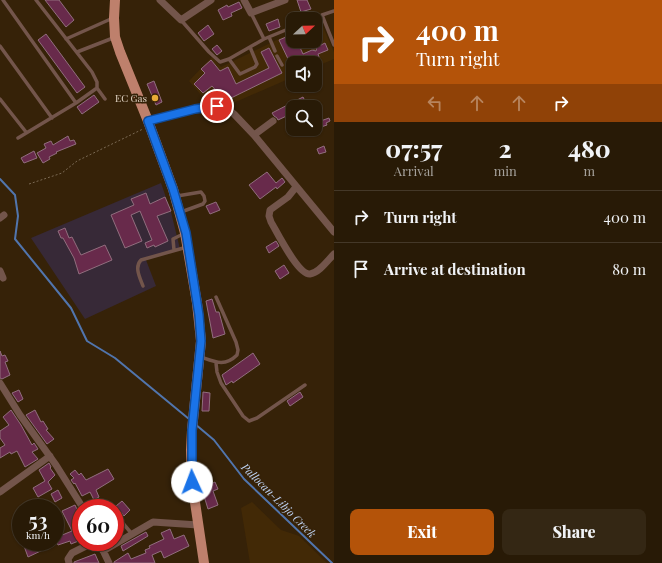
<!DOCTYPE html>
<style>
body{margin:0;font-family:"Playfair Display",serif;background:#342714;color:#f1f3f6;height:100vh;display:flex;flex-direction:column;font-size:15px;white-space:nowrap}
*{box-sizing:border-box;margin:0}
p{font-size:13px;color:#a5a19b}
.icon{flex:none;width:22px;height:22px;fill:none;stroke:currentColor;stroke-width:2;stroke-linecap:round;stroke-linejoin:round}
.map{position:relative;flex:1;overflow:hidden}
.side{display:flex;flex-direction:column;background:#281a06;width:328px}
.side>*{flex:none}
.hud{background:#b45309;color:#fff;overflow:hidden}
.needle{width:26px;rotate:68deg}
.fabs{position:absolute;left:286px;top:12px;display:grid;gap:8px}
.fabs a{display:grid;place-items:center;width:36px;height:36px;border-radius:8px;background:#281a06;box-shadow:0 1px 3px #0004,0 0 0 1px #443828;font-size:20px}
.speed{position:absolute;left:12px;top:499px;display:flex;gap:8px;font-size:20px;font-weight:700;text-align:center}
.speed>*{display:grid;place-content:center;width:52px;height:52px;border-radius:50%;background:#281a06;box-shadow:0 1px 3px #0004,0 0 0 1px #443828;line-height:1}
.speed small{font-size:10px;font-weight:400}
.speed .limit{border:6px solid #d22;background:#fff;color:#111}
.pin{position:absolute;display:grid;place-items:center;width:34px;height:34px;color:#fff;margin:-17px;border:2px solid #fff;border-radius:50%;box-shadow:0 1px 4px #0007}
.me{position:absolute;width:44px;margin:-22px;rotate:358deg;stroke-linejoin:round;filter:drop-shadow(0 0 3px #0008)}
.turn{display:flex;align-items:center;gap:14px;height:84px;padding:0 16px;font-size:18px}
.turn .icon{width:52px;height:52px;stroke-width:2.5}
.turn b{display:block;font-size:28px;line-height:34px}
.lanes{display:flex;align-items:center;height:38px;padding:0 16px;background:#0003;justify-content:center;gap:20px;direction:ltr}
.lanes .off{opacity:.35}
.eta{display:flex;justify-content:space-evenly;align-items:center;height:68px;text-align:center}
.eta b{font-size:24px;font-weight:800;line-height:28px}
.action{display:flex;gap:8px;margin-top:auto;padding:8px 16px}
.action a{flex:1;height:46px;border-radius:8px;background:#b45309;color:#fff;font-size:16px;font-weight:800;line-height:46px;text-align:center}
.action a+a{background:#342714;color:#f1f3f6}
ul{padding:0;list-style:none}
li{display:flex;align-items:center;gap:12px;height:52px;padding:0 16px;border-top:1px solid #443828}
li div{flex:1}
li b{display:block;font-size:15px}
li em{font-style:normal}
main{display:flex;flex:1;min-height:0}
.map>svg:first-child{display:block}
.built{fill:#422906}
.education{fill:#372937}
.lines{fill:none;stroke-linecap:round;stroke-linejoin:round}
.stream{stroke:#5175ad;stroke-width:2}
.building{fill:#682a4b;stroke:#916e7e}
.path{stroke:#7a6953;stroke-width:1;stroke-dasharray:2 2;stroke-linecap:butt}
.lane{stroke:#73554b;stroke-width:3.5}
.street{stroke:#73554b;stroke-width:7}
.primary{stroke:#be806c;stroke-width:10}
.route-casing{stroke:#114b97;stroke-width:10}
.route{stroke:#1a73e8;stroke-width:7}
.poi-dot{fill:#e8ab37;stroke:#362208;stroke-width:1.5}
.labels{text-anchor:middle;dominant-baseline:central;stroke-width:3;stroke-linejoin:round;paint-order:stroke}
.poi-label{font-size:10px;fill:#e4d7c8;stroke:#362208;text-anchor:end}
.water-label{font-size:11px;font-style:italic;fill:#c0d5f6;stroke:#362208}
</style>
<main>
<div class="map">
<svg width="334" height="563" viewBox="0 0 334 563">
<rect width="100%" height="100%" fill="#362208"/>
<path class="built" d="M 320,20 L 334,52 L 334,59 L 315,67 L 315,63 L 293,63 L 293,77 L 231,104 L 213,88 L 202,96 L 189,81 L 212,57 L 221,67 L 293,32 L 293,41 L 315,41 L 315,22 Z
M 252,502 L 281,530 L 299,536 L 327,563 L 250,563 L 241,508 Z"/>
<path class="education" d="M 161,183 L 171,212 L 180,249 L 146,260 L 156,286 L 85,319 L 31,238 Z"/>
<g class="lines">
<path class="stream" d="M 0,179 L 15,195 L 18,216 L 15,239 L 71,308 L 87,341 L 115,358 L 189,419
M 195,424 L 214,440 L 244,479 L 332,563"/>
</g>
<path class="building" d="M 45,0 L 59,0 L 74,20 L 66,27 Z
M 297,0 L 307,0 L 311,9 L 301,12 Z
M 239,2 L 242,8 L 231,13 L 232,16 L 223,20 L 218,10 L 227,5 L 228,7 Z
M 278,19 L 280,27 L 269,31 L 266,24 Z
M 208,25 L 214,34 L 204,41 L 198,33 Z
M 46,34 L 85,87 L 77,93 L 38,40 Z
M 293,34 L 293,41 L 297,41 L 303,54 L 312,50 L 316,51 L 317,47 L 325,43 L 328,50 L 318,54 L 319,57 L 306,63 L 290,63 L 279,40 Z
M 217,45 L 222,51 L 217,55 L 212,49 Z
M 269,48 L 282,73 L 231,98 L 229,96 L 225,100 L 220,93 L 219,94 L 212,86 L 203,93 L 194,84 L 205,73 L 201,69 L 211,60 L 220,71 L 228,67 L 236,84 L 269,68 L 261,52 Z
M 154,81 L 162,102 L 156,105 L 147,84 Z
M 94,95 L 99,102 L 82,114 L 77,107 Z
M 303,97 L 306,103 L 297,107 L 293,107 L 293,113 L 278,120 L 277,118 L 274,116 L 272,113 Z
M 329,118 L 330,121 L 326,123 L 327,125 L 315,129 L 315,123 Z
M 68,136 L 70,141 L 74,140 L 76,144 L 56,152 L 57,153 L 49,157 L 50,159 L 43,163 L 37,153 L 46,148 L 44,144 L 51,141 L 53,145 Z
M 324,146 L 326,152 L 319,154 L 317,149 Z
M 34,151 L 37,158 L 24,163 L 21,158 Z
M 267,172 L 276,183 L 282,178 L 285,182 L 277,189 L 276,187 L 260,199 L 249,185 Z
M 146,193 L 150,204 L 165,197 L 171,211 L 157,216 L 168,241 L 155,247 L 154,245 L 147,248 L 145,243 L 152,240 L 140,211 L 131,215 L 142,241 L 125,248 L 111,215 L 134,205 L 131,199 Z
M 216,202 L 220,210 L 210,214 L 206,206 Z
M 65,228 L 69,238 L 72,237 L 81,255 L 105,245 L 112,260 L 79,274 L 74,258 L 63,238 L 61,238 L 58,231 Z
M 276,241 L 279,246 L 269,253 L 266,247 Z
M 284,265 L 289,273 L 280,279 L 275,271 Z
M 212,299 L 216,312 L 219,312 L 225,334 L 213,338 L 206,301 Z
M 0,351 L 2,356 L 5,355 L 8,361 L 5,362 L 10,375 L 2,379 L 0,378 Z
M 253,353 L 260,364 L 233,383 L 232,381 L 226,385 L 222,375 Z
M 19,390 L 23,399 L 18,402 L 12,393 Z
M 203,392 L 210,393 L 209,411 L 202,411 Z
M 300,392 L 303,397 L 290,406 L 287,401 Z
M 11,410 L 21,425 L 32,445 L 34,443 L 38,449 L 32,452 L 38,459 L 25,467 L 17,451 L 11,454 L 10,452 L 0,458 L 0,448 L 5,445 L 0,438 L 0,431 L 9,425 L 3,417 Z
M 35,410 L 41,422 L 43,421 L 48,429 L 46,430 L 54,439 L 47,444 L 26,415 Z
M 49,463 L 51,467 L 50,468 L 55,475 L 48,482 L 52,489 L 38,497 L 33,488 L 45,481 L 39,470 Z
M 108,469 L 114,479 L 96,490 L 99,497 L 94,500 L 90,492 L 82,496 L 75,483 L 74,484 L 71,480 L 74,478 L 70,474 L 75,470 L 79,475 L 81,473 L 86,480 Z
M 215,482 L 218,489 L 213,491 L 218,505 L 208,509 L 204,496 L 208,495 L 204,487 Z
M 58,490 L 62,498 L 55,502 L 51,494 Z
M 122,501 L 130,510 L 124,516 L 116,506 Z
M 75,505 L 81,518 L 81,525 L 79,526 L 81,532 L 81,540 L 71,544 L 70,541 L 58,545 L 55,538 L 72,531 L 62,511 Z
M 170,529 L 174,539 L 184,535 L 189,546 L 164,558 L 161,551 L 152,555 L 155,563 L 114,563 L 114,562 L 128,553 L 131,559 L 146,553 L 145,550 L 150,548 L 149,546 L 164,539 L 161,533 Z
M 146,532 L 148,536 L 123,551 L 121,546 Z
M 33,542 L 45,542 L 47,548 L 28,557 L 24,546 Z
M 95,554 L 99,563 L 74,563 L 74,562 Z"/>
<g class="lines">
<path class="path" d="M 29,184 L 62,173 L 77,161 L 143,129"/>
<path class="lane" d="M 3,0 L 76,103
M 36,0 L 92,72 L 97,82 L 97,88 L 105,99
M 251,13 L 264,39
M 322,15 L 334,11
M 312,19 L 322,15 L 334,45
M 181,20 L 209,52 L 220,62 L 229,59 L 264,39 L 293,27
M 269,37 L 275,51
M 66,39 L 113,18
M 311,41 L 314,48
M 0,46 L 52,118
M 77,52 L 113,38
M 277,56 L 282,65
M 229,59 L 240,74 L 255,67 L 257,64 L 250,47
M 0,99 L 26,132
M 18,138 L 76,103 L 97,88
M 177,196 L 201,192 L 204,196 L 205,201 L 203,204 L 181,212
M 174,250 L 173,239 L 183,234
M 143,286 C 140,278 134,267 141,260 L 187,247
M 201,357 C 215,362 225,367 237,355 L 238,350 L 236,342 L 216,297
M 216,363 L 217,372 L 221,383 L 243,416 L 249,421 L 257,418 L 305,385
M 121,521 L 132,534"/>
<path class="street" d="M 160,0 L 181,20 L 211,0
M 244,0 L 251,13 L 285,0
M 148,121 L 195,109 L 217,106 L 225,107 L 234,114 L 254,135 L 334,232
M 254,135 L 273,121
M 296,187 L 288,197 L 270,210 L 269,216 L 271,222 C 277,232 298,275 310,274 C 319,273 328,260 334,254
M 0,218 L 4,215
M 0,271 L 3,278
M 0,383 L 20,415 L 56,465 L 83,508
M 0,492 L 50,456
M 99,542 L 109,563
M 103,551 L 153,522 L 198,525
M 69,563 L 68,559 L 72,553 L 94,542"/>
<path class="primary" d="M 115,0 L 114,18 L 115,37 L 120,52 L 148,121 L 173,189 L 185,233 L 197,303 L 201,341 L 192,430 L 191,450 L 192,482 L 204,563"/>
</g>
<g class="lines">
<g class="route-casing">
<path id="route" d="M 192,482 L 192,430 L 201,341 L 199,315 L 186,233 L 173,189 L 148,121 L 195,109 L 217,106"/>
</g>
<use href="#route" class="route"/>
</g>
<circle class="poi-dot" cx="155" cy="98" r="4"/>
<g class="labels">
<g class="poi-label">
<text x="147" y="98">EC Gas</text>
</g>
<g class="water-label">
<text transform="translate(279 500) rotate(45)">Pallocan-Libjo Creek</text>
</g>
</g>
</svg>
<div class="fabs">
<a><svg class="needle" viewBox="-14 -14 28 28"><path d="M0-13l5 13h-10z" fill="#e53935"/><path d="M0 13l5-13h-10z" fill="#a5a19b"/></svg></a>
<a><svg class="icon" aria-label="sound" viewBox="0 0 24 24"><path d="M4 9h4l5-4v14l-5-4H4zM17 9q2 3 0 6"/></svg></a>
<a><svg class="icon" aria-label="search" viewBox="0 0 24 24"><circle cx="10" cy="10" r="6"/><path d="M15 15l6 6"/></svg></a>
</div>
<div class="speed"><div>53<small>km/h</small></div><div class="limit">60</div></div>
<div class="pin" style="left:217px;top:106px;background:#d93025"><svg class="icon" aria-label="arrive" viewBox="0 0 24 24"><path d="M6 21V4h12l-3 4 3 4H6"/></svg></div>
<svg class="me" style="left:192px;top:482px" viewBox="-20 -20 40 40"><circle r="19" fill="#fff"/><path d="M0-13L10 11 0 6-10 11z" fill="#1a73e8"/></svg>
</div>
<section class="side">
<div class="hud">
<div class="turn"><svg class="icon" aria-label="right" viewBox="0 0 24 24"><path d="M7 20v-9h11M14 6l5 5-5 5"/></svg><div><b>400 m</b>Turn right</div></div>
<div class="lanes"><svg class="icon off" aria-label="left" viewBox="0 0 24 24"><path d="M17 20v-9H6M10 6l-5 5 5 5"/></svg><svg class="icon off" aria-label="ahead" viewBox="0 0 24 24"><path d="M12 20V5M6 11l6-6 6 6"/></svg><svg class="icon off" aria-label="ahead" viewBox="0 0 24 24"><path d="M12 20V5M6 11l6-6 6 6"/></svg><svg class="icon" aria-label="right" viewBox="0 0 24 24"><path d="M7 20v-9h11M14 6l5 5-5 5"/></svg></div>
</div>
<div class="eta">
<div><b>07:57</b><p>Arrival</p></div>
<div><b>2</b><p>min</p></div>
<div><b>480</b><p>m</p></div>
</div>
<ul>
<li><svg class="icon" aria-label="right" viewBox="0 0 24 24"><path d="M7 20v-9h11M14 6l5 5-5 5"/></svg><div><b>Turn right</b></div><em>400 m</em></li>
<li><svg class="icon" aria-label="arrive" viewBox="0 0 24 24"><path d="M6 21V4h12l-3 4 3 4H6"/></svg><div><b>Arrive at destination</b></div><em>80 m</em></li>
</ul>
<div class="action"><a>Exit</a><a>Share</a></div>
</section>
</main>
